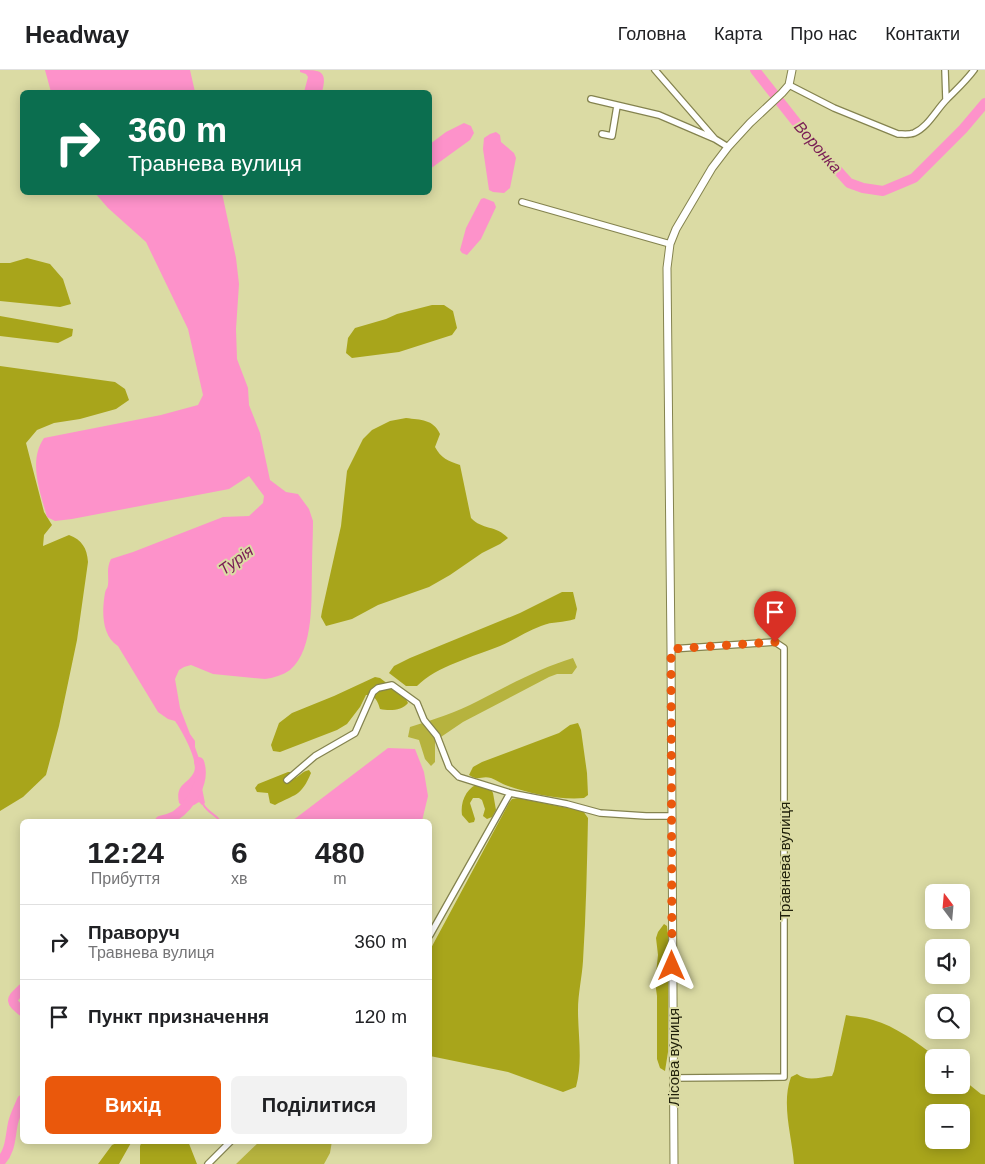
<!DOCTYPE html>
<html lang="uk">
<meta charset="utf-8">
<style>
body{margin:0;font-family:Helvetica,sans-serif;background:#f2f2f2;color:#202124;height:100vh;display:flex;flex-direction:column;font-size:19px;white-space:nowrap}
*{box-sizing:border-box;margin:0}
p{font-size:16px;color:#757577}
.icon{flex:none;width:28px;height:28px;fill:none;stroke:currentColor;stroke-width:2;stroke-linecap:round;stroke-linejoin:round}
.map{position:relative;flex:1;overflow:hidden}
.drawer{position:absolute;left:20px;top:749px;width:412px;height:325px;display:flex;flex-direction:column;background:#fff;border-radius:8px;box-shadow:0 2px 12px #0003}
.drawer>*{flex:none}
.guide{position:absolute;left:20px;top:20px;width:412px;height:105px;border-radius:8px;box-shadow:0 2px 12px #0003;background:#0b6e4f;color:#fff;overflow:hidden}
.needle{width:32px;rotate:344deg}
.fabs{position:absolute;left:925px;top:814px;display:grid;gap:10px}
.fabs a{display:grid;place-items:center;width:45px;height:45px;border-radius:8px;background:#fff;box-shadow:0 2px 12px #0003;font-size:25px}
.pin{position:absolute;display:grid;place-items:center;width:42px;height:42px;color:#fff;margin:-51px -21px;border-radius:50% 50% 50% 0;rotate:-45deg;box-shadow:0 0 5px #0007}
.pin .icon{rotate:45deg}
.me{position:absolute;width:55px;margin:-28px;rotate:0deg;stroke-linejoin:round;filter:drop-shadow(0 0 4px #0008)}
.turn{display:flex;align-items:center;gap:18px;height:105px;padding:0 25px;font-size:22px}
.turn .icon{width:65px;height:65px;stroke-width:2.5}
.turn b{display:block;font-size:35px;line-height:42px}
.eta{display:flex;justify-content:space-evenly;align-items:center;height:85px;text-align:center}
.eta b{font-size:30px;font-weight:600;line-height:35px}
.action{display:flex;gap:10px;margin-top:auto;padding:10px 25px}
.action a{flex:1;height:58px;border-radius:8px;background:#ea580c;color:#fff;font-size:20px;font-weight:600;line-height:58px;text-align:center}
.action a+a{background:#f2f2f2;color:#202124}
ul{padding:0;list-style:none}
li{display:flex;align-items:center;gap:15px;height:75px;padding:0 25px;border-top:1px solid #e0e0e0}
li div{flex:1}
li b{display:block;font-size:19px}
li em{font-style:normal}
header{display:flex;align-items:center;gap:30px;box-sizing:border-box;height:70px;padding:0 25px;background:#fff;border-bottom:1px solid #e0e0e0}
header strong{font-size:24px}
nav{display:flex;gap:28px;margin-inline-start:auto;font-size:18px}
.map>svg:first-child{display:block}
.green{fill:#b6b33e}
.forest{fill:#a8a51b;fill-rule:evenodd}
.water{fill:#fd92ca}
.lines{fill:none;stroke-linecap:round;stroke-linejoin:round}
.stream{stroke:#fd92ca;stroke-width:2}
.river{stroke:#fd92ca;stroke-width:10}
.minor-casing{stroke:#84834f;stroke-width:8}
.tertiary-casing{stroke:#84834f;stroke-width:9}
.minor{stroke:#fff;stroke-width:5.5}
.tertiary{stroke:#fff;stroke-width:7}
.route{stroke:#ea580c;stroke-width:9;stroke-dasharray:0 16.2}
.labels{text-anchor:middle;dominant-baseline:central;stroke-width:4;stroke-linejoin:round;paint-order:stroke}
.street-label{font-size:15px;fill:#21210b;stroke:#dbdba4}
.water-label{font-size:16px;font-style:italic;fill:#791c54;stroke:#dbdba4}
</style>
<header>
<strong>Headway</strong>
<nav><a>Головна</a><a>Карта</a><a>Про нас</a><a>Контакти</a></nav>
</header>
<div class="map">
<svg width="985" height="1094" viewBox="0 0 985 1094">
<rect width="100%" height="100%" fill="#dbdba4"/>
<path class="green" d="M 573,588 L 577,597 L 572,604 L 557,604 L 549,607 L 463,652 L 435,671 L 435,692 L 431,696 L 425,689 L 419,670 L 408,667 L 410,657 C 433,650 457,642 478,631 C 509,615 540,598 573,588 Z
M 260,1071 L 332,1071 L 330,1083 L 324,1094 L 236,1094 Z"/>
<path class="forest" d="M 27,188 L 50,194 L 63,209 L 71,234 L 60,237 L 0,231 L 0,193 L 10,193 Z
M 432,235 L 444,235 L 453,241 L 457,258 L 452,265 L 399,282 L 352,288 L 346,283 L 348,268 L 355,258 L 386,249 L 397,244 Z
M 0,246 L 73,259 L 72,266 L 58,273 L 0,266 Z
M 0,296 L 115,312 L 125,319 L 129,330 L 116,339 L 80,349 L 54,353 L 37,360 L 26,373 L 44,442 L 52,455 L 44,465 L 43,476 L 69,465 C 82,470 87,478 88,492 L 77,570 L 59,656 L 46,705 L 23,727 L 0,741 Z
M 406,348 C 421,350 433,349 440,364 L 435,377 C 441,388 448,391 460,395 L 471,448 C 482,460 496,455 508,468 L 500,474 L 482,483 L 450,505 L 429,517 L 378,535 L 352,549 L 326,556 L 321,547 L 322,541 L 341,456 L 347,401 L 363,369 L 372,360 L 390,351 Z
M 562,522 L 573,522 L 577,539 L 575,549 C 563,553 553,551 541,556 C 527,561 514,570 500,576 C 473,587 437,596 417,616 L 406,616 L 389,603 L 394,596 L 410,588 L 520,543 Z
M 375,607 L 380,608 L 405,627 L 408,633 C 402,641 389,641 380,639 C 378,632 375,624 366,625 L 360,637 L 347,654 L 337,660 L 280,682 L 273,681 L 271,675 L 279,653 L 292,643 L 334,626 Z
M 578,653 L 581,660 L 587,703 L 588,725 L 584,728 C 560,730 531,724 508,716 C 502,714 496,710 491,708 C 481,705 479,712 469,705 L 473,697 L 482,692 L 559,663 L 570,655 Z
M 309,700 L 311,703 C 301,727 295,724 275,735 L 270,733 L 268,723 L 257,722 L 255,718 L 258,714 L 288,702 L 290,702 L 290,704 L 285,707 L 285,712 C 299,709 300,702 309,700 Z
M 480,713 L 489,716 L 493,723 L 496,740 L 492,747 L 487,749 L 483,746 L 485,739 L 482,730 L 479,728 L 473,728 L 470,733 L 475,749 L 474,752 L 469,753 L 462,745 C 460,731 467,717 480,713 Z
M 518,728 L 583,741 L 588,748 C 587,796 586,843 583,891 C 582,907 578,924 578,940 C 578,966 583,991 576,1017 L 563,1022 L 508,1002 L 430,986 L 430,880 L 509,733 L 512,729 Z
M 664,854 L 667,856 L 668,865 L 668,982 L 665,1001 L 660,998 L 657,989 L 657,926 L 655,912 L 658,885 L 656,868 L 658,862 Z
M 846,945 C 855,947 864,947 873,950 C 895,956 918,973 936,987 L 934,988 L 934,1015 L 961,1015 L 961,1008 L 981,1024 L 985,1025 L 985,1094 L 794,1094 C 792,1066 781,1034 791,1007 L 797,1004 C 808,1012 820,1007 832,1006 L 834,1001 ZM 934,1042 L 961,1042 L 961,1070 L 934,1070 Z
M 121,1071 L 132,1071 L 119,1094 L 98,1094 L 112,1075 Z
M 142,1071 L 188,1071 L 197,1094 L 140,1094 L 140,1076 Z"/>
<path class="water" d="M 45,0 L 190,0 L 195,22 L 51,22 Z
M 300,0 C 320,0 328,0 322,22 L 304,22 L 308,7 L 306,4 L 300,2 Z
M 464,53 L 471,56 L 474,63 L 470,70 L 430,99 L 430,74 L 446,62 Z
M 496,62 L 500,65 L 501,72 L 514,83 L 516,88 L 510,118 L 504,123 L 493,122 L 489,120 L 483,79 L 484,68 L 490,64 Z
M 95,123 L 222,123 L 236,188 L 239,214 L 236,259 L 237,289 L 248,318 L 249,335 L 260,363 L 270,410 L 286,422 L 298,424 L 309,439 L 313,451 C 313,466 312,482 312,497 C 311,527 315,579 290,600 C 283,605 273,608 265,609 L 213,604 L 191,595 L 184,597 L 179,600 L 175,609 L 180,638 L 190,664 L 195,671 L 195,677 L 202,697 L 203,702 L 200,708 L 205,733 L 202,735 L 199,732 L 194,735 L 183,736 L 179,733 C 175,713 188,715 194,702 C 199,691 182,661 175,651 L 168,649 L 158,642 L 118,576 C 101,565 102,540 105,523 C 106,518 107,520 108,515 C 109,505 106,499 111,489 L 133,482 L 223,447 L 249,446 L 263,433 L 264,426 L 249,406 L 229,419 L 72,449 L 55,451 L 47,447 C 40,422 28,391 44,368 L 161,345 L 198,335 L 203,325 L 188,259 L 146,172 L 108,138 Z
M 484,128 L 494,132 L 496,137 L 481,169 L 467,185 L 462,183 L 460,180 L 466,158 L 481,129 Z
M 388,678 L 415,679 L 424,702 L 428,726 L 422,751 L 292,751 Z"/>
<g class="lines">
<path class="stream" d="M 203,734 C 207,742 215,744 220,751"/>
<path class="river" d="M 755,0 L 807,66 L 849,113 L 863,118 L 883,121 L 914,108 L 963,59 L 985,33
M 160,751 C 165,750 171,748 175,746 C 191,735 206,711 199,692
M 22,919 C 11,930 9,930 22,941
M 0,1092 C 11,1081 10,1067 13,1053 C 15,1045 19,1037 22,1030"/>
<g class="minor-casing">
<path id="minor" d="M 655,0 L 715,69 L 728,77
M 945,0 L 946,30
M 789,15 L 834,38 L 898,64 C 903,64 909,65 914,63 C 928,57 936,40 947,29 C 956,20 966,11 974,0
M 591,29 L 659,45 L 715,69
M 602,64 L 612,66 L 617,36
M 522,132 L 670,174
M 671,579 L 775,572 L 784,578 L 784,1007 L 673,1008
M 287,710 L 315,686 L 355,663 L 373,622 L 378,618 L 392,615 L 417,633 L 424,650 L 437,666 L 449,697 L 459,707 L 510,723 L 567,734 L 600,743 L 646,746 L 671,746
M 430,865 L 510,723
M 208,1094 L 231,1071"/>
</g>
<g class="tertiary-casing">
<path id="tertiary" d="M 674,1094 L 671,579 L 667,198 L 670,174 L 676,159 L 712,98 L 728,77 L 750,53 L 782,23 L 789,15 L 792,0"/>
</g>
<use href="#minor" class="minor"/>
<use href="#tertiary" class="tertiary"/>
</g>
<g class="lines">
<path class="route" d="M 672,896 L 671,579 L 775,572"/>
</g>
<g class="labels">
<g class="street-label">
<text transform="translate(784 791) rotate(-90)">Травнева вулиця</text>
<text transform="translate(673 987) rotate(-90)">Лісова вулиця</text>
</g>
<g class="water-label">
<text transform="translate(818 77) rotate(49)">Воронка</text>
<text transform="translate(236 490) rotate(-36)">Турія</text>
</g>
</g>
</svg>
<div class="fabs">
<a><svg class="needle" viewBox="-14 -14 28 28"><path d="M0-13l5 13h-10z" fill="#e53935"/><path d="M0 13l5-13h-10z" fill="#757577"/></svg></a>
<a><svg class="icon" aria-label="sound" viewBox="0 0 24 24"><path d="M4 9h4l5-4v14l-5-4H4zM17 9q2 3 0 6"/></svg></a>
<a><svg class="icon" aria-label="search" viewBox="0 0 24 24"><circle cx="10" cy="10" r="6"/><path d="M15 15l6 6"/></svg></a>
<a>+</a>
<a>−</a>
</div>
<div class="pin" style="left:775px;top:572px;background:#d93025"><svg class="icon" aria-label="arrive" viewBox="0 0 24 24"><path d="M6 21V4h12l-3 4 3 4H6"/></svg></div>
<svg class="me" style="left:672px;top:896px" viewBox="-20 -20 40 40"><path d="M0-17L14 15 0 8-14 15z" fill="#ea580c" stroke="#fff" stroke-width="4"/></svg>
<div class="guide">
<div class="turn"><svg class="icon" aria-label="right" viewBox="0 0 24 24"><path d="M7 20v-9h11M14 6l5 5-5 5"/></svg><div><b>360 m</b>Травнева вулиця</div></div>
</div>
<section class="drawer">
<div class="eta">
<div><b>12:24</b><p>Прибуття</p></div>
<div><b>6</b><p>хв</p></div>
<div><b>480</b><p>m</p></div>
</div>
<ul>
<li><svg class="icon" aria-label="right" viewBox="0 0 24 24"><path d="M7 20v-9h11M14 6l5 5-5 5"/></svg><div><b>Праворуч</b><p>Травнева вулиця</p></div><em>360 m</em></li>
<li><svg class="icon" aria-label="arrive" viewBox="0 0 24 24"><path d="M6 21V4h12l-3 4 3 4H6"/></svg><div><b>Пункт призначення</b></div><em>120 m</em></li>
</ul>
<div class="action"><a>Вихід</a><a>Поділитися</a></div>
</section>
</div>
